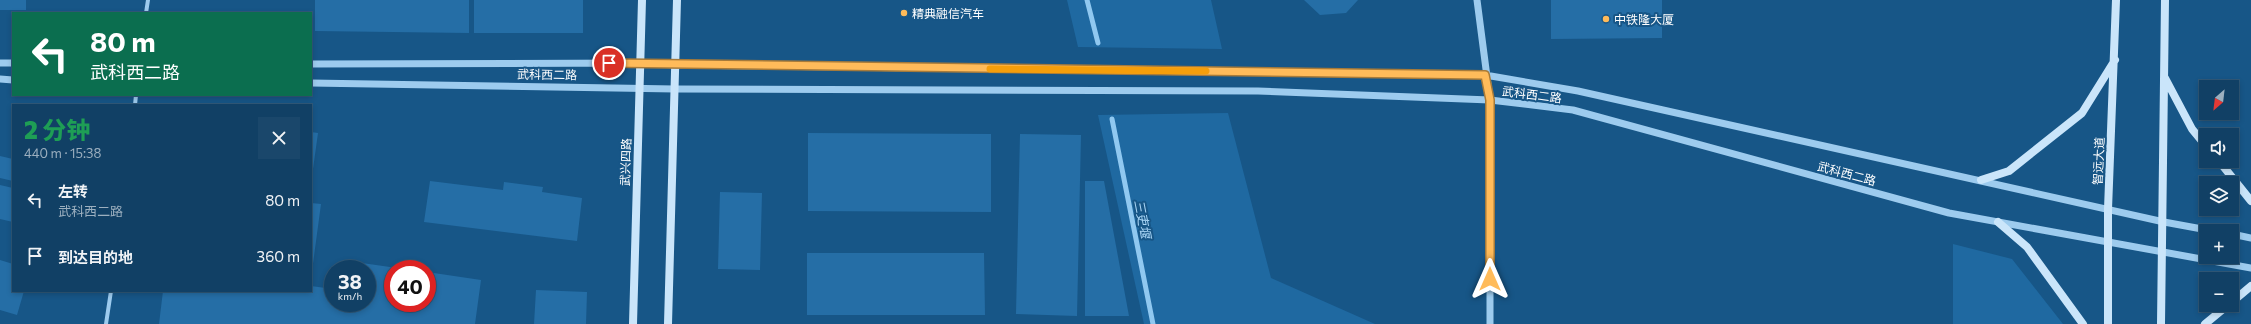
<!DOCTYPE html>
<html lang="zh">
<meta charset="utf-8">
<style>
body{margin:0;font-family:Commissioner,"Noto Sans SC",sans-serif;background:#1a476b;color:#f1f3f6;height:100vh;display:flex;flex-direction:column;font-size:15px;white-space:nowrap}
*{box-sizing:border-box;margin:0}
p{font-size:13px;color:#9cafbf}
.icon{flex:none;width:22px;height:22px;fill:none;stroke:currentColor;stroke-width:2;stroke-linecap:round;stroke-linejoin:round}
.map{position:relative;flex:1;overflow:hidden}
.side{position:absolute;left:12px;top:104px;width:300px;height:188px;display:flex;flex-direction:column;background:#114065;border-radius:0px;box-shadow:0 2px 6px #0003,0 0 0 1px #305979}
.side>*{flex:none}
.top-card{position:absolute;left:12px;top:12px;width:300px;height:84px;border-radius:0px;box-shadow:0 2px 6px #0003,0 0 0 1px #305979;background:#0b6e4f;color:#fff;overflow:hidden}
.needle{width:26px;rotate:208deg}
.buttons{position:absolute;left:2199px;top:80px;display:grid;gap:8px}
.buttons a{display:grid;place-items:center;width:40px;height:40px;border-radius:0px;background:#114065;box-shadow:0 2px 6px #0003,0 0 0 1px #305979;font-size:20px}
.speed{position:absolute;left:324px;top:260px;display:flex;gap:8px;font-size:20px;font-weight:700;text-align:center}
.speed>*{display:grid;place-content:center;width:52px;height:52px;border-radius:50%;background:#114065;box-shadow:0 2px 6px #0003,0 0 0 1px #305979;line-height:1}
.speed small{font-size:10px;font-weight:400}
.speed .limit{border:6px solid #d22;background:#fff;color:#111}
.pin{position:absolute;display:grid;place-items:center;width:34px;height:34px;color:#fff;margin:-17px;border:2px solid #fff;border-radius:50%;box-shadow:0 1px 4px #0007}
.me{position:absolute;width:44px;margin:-22px;rotate:0deg;stroke-linejoin:round;filter:drop-shadow(0 0 3px #0008)}
.turn{display:flex;align-items:center;gap:14px;height:84px;padding:0 12px;font-size:18px}
.turn .icon{width:52px;height:52px;stroke-width:2.5}
.turn b{display:block;font-size:28px;line-height:34px}
.round{display:grid;place-items:center;flex:none;width:42px;height:42px;border-radius:0px;background:#1a476b}
.head{display:flex;align-items:center;justify-content:space-between;height:68px;padding:0 12px}
h1{font-size:24px;font-weight:800;line-height:30px;color:#1e9e55}
ul{padding:0;list-style:none}
li{display:flex;align-items:center;gap:12px;height:56px;padding:0 12px}
li div{flex:1}
li b{display:block;font-size:15px}
li em{font-style:normal}
.map>svg:first-child{display:block}
.green{fill:#1f69a1}
.lines{fill:none;stroke-linecap:round;stroke-linejoin:round}
.stream{stroke:#90c8f0;stroke-width:5}
.building{fill:#256ea6}
.minor{stroke:#9dcbee;stroke-width:4}
.tertiary{stroke:#9dcbee;stroke-width:7}
.secondary{stroke:#cae5fa;stroke-width:8}
.route-casing{stroke:#a67a3a;stroke-width:10}
.route{stroke:#ffbb5a;stroke-width:7}
.slow{stroke:#f59e0b;stroke-width:7}
.poi-dot{fill:#ffbb5a;stroke:#175687;stroke-width:1.5}
.labels{text-anchor:middle;dominant-baseline:central;stroke-width:4;stroke-linejoin:round;paint-order:stroke}
.poi-label{font-size:12px;fill:#fff;stroke:#175687;text-anchor:start}
.street-label{font-size:12px;fill:#fff;stroke:#175687}
.water-label{font-size:13px;font-style:italic;fill:#a9d5f5;stroke:#175687}
</style>
<div class="map">
<svg width="2251" height="324" viewBox="0 0 2251 324">
<rect width="100%" height="100%" fill="#175687"/>
<path class="green" d="M 1067,0 L 1211,0 L 1222,49 L 1078,47 Z
M 1228,113 L 1271,278 L 1375,324 L 1144,324 L 1098,115 Z
M 1953,244 L 2012,259 L 2063,324 L 1953,324 Z"/>
<g class="lines">
<path class="stream" d="M 1087,0 L 1098,43
M 1112,119 L 1153,324"/>
</g>
<path class="building" d="M 0,0 L 26,0 L 26,10 L 0,10 Z
M 315,0 L 469,0 L 469,33 L 315,31 Z
M 474,0 L 583,0 L 583,33 L 474,33 Z
M 1304,0 L 1358,0 L 1346,13 L 1320,15 Z
M 1551,0 L 1662,0 L 1662,38 L 1551,39 Z
M 311,132 L 318,133 L 312,176 L 311,176 Z
M 808,133 L 991,134 L 991,212 L 808,211 Z
M 1020,134 L 1081,135 L 1077,316 L 1016,314 Z
M 0,156 L 13,159 L 13,181 L 0,178 Z
M 430,181 L 503,190 L 504,182 L 543,187 L 542,192 L 582,198 L 577,241 L 424,222 Z
M 1085,181 L 1104,181 L 1129,316 L 1085,316 Z
M 0,185 L 13,188 L 13,222 L 0,219 Z
M 720,192 L 762,193 L 760,270 L 718,269 Z
M 311,203 L 321,204 L 312,271 L 311,270 Z
M 807,253 L 984,253 L 985,315 L 807,315 Z
M 0,260 L 13,264 L 13,291 L 24,291 L 17,315 L 0,310 Z
M 348,261 L 397,268 L 393,269 L 393,303 L 427,303 L 427,272 L 481,280 L 475,324 L 159,324 L 163,291 L 311,291 L 311,286 L 333,289 L 333,303 L 367,303 L 367,269 L 347,269 Z
M 536,290 L 587,292 L 586,324 L 534,324 Z"/>
<g class="lines">
<path class="minor" d="M 146,13 L 148,0
M 135,105 L 136,95
M 106,324 L 111,291"/>
<path class="tertiary" d="M 1477,0 L 1490,100 L 1490,324
M 0,63 L 13,63
M 311,64 L 640,63 L 676,65 L 1485,75 L 1578,91 L 2164,222 L 2213,231
M 0,79 L 13,80
M 311,83 L 675,89 L 1258,91 L 1490,100 L 1573,110 L 1949,213 L 2251,268
M 2232,234 L 2251,238"/>
<path class="secondary" d="M 2165,78 L 2192,129 L 2206,146
M 2219,161 L 2251,201
M 1981,180 L 2009,171 L 2082,113 L 2115,60
M 1998,222 L 2027,247 L 2083,324
M 2232,302 L 2251,286
M 633,324 L 642,0
M 668,324 L 677,0
M 2108,324 L 2108,209 L 2116,0
M 2161,324 L 2165,0
M 2205,324 L 2228,305"/>
</g>
<g class="lines">
<g class="route-casing">
<path id="route" d="M 609,63 L 1485,75 L 1490,100 L 1490,279"/>
</g>
<use href="#route" class="route"/>
<path class="slow" d="M 990,69 L 1206,71"/>
</g>
<g class="poi-dot">
<circle cx="904" cy="13" r="4"/>
<circle cx="1606" cy="19" r="4"/>
</g>
<g class="labels">
<g class="poi-label">
<text x="912" y="13">精典融信汽车</text>
<text x="1614" y="19">中铁隆大厦</text>
</g>
<g class="street-label">
<text transform="translate(547 74) rotate(1)">武科西二路</text>
<text transform="translate(1532 94) rotate(7)">武科西二路</text>
<text transform="translate(2098 161) rotate(-87)">智远大道</text>
<text transform="translate(625 162) rotate(-88)">武兴四路</text>
<text transform="translate(1847 173) rotate(15)">武科西二路</text>
</g>
<g class="water-label">
<text transform="translate(1143 219) rotate(79)">三吏堰</text>
</g>
</g>
</svg>
<div class="buttons">
<a><svg class="needle" viewBox="-14 -14 28 28"><path d="M0-13l5 13h-10z" fill="#e53935"/><path d="M0 13l5-13h-10z" fill="#9cafbf"/></svg></a>
<a><svg class="icon" aria-label="sound" viewBox="0 0 24 24"><path d="M4 9h4l5-4v14l-5-4H4zM17 9q2 3 0 6"/></svg></a>
<a><svg class="icon" aria-label="layers" viewBox="0 0 24 24"><path d="M12 4l9 5-9 5-9-5zM3 14l9 5 9-5"/></svg></a>
<a>+</a>
<a>−</a>
</div>
<div class="speed"><div>38<small>km/h</small></div><div class="limit">40</div></div>
<div class="pin" style="left:609px;top:63px;background:#d93025"><svg class="icon" aria-label="arrive" viewBox="0 0 24 24"><path d="M6 21V4h12l-3 4 3 4H6"/></svg></div>
<svg class="me" style="left:1490px;top:279px" viewBox="-20 -20 40 40"><path d="M0-17L14 15 0 8-14 15z" fill="#ffbb5a" stroke="#fff" stroke-width="4"/></svg>
<div class="top-card">
<div class="turn"><svg class="icon" aria-label="left" viewBox="0 0 24 24"><path d="M17 20v-9H6M10 6l-5 5 5 5"/></svg><div><b>80 m</b>武科西二路</div></div>
</div>
<section class="side">
<div class="head"><div><h1>2 分钟</h1><p>440 m · 15:38</p></div><a class="round"><svg class="icon" aria-label="close" viewBox="0 0 24 24"><path d="M6 6l12 12M18 6L6 18"/></svg></a></div>
<ul>
<li><svg class="icon" aria-label="left" viewBox="0 0 24 24"><path d="M17 20v-9H6M10 6l-5 5 5 5"/></svg><div><b>左转</b><p>武科西二路</p></div><em>80 m</em></li>
<li><svg class="icon" aria-label="arrive" viewBox="0 0 24 24"><path d="M6 21V4h12l-3 4 3 4H6"/></svg><div><b>到达目的地</b></div><em>360 m</em></li>
</ul>
</section>
</div>
